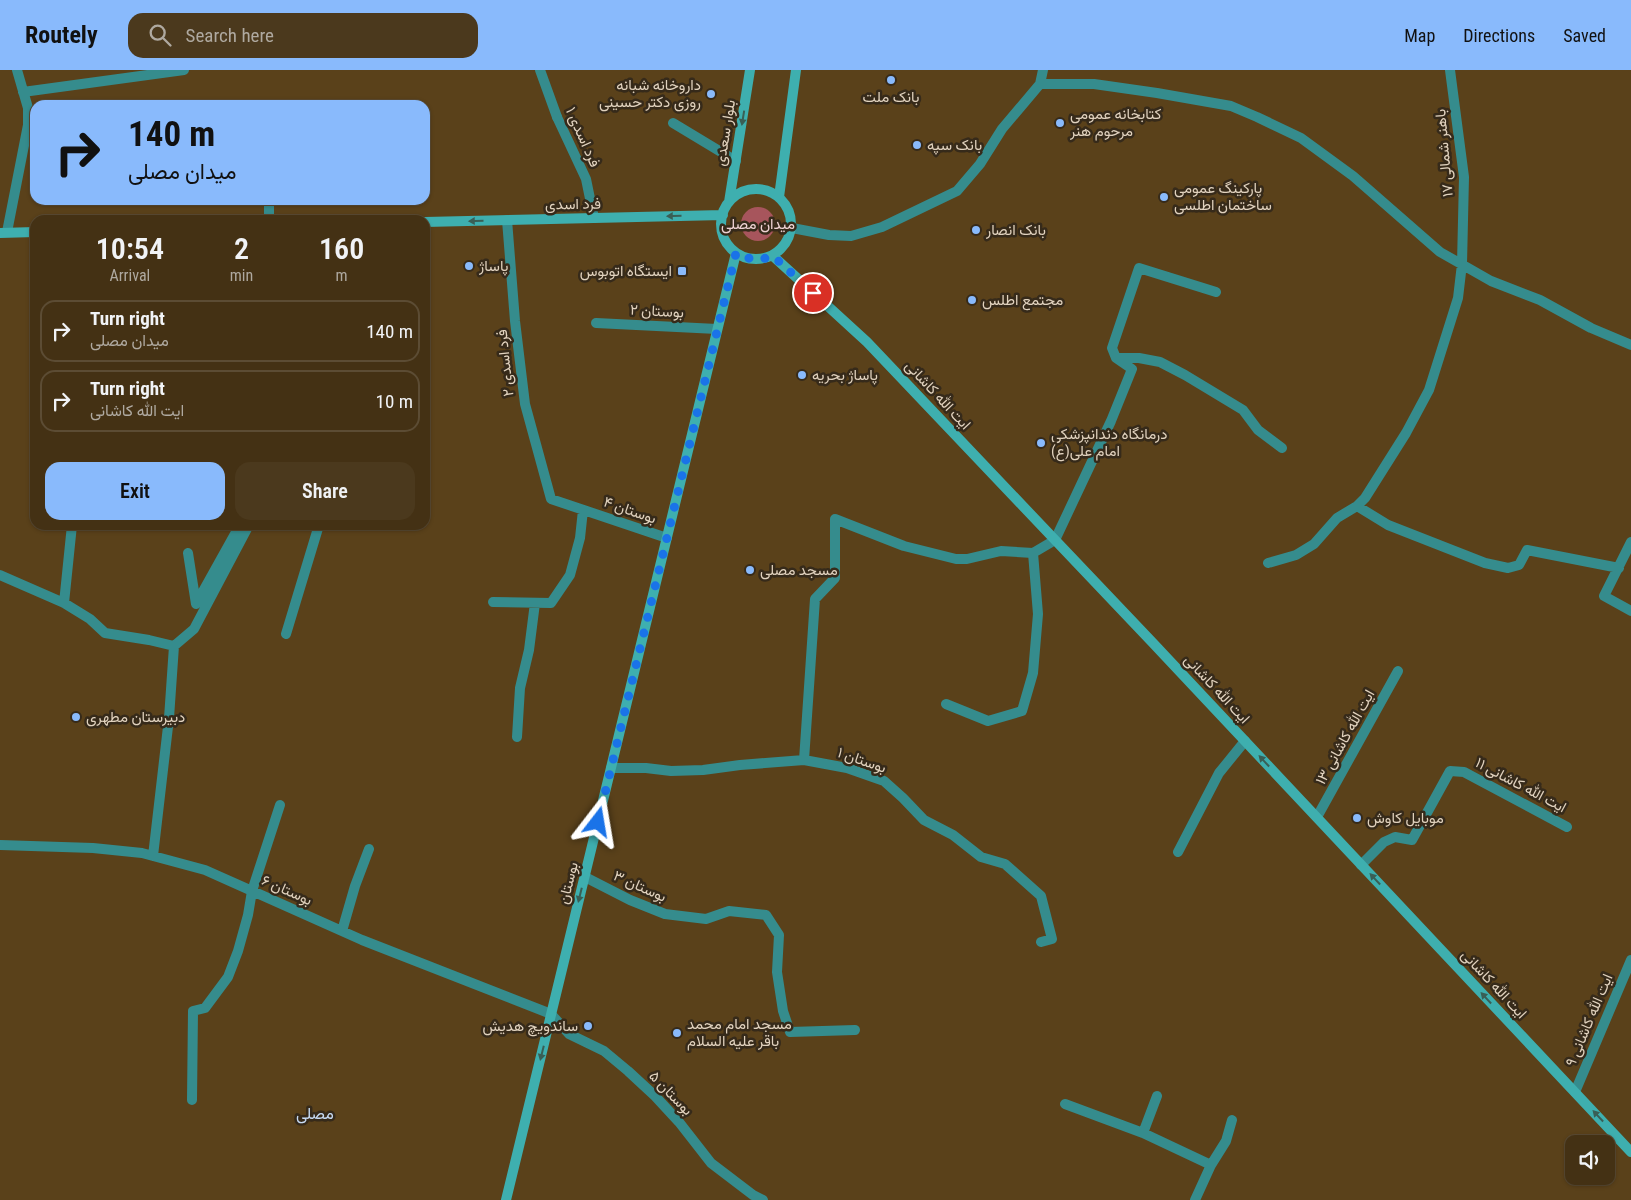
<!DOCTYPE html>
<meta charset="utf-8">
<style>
body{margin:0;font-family:"Roboto Condensed",Vazirmatn,sans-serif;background:#4b391d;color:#f1f3f6;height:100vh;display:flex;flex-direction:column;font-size:19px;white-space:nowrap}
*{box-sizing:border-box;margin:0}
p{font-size:16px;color:#afa9a0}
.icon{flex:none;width:28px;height:28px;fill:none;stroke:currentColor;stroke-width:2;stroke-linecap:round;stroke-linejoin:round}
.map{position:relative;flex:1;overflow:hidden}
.side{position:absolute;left:30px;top:145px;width:400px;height:315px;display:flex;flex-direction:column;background:#443114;border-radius:15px;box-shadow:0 1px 4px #0004,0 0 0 1px #5c4c34}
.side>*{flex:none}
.banner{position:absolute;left:30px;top:30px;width:400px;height:105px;border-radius:15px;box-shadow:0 1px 4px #0004,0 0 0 1px #5c4c34;background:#89bafc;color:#111;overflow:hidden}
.fabs{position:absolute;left:1565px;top:1065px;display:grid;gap:10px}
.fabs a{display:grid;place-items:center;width:50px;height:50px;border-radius:10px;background:#443114;box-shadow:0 1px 4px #0004,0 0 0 1px #5c4c34;font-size:25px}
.pin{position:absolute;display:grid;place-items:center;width:42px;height:42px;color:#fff;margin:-21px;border:2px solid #fff;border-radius:50%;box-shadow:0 1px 5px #0007}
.me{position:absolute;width:55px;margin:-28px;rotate:14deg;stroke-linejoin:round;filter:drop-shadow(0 0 4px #0008)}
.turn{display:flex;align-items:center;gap:18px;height:105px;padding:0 15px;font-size:22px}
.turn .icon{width:65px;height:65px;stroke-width:2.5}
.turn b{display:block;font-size:35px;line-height:42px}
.eta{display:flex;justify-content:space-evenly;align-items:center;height:85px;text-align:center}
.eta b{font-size:30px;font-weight:600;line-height:35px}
.button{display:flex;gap:10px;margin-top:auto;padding:10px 15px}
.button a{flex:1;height:58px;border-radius:15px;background:#89bafc;color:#111;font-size:20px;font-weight:600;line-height:58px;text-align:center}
.button a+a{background:#4b391d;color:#f1f3f6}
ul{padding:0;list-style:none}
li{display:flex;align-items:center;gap:15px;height:62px;margin:0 10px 8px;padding:0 5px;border:2px solid #5c4c34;border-radius:15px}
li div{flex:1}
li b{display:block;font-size:19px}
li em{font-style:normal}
header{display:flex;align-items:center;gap:30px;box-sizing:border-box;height:70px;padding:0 25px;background:#89bafc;color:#111}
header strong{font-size:24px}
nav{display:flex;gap:28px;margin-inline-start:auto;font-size:18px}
.search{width:350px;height:45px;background:#4b391d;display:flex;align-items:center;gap:12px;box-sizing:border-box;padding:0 18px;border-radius:15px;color:#afa9a0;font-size:19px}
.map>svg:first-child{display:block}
.green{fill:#a7555c}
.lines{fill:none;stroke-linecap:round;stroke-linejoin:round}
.service{stroke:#358c8d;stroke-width:10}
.minor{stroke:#358c8d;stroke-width:10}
.secondary{stroke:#3eafaf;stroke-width:10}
.oneway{fill:#395f56}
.route{stroke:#1a73e8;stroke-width:9;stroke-dasharray:0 16.2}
.poi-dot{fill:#89bafc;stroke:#362a1a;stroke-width:2}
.labels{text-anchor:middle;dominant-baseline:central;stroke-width:5;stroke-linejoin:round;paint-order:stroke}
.poi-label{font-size:15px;fill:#e1d2be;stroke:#362a1a;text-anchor:start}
.street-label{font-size:15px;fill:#e1d2be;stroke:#362a1a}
.park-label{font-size:15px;fill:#efd3d4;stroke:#362a1a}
.neighbourhood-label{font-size:16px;fill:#c8dbf4;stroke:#362a1a}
</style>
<header>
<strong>Routely</strong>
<div class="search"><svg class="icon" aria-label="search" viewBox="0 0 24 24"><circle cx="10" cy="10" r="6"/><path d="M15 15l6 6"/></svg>Search here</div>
<nav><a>Map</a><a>Directions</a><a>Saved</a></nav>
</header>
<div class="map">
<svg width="1631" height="1130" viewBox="0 0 1631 1130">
<rect width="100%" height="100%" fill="#5a411a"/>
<path class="green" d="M741 154a17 17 0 1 1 34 0a17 17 0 1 1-34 0Z"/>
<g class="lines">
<path class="service" d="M 557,47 L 586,109 L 594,148
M 673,53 L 736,91
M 269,130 L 269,150
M 596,253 L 717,259"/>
<path class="minor" d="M 540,0 L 557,47
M 1450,0 L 1464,107 L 1462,194 L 1458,228 L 1429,320 L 1406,363 L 1365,428 L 1357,436 L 1388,455 L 1485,493 L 1508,498 L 1519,495 L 1527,480 L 1619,498
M 1040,14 L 1043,0
M 23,22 L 184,0
M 507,150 L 515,251 L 525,334 L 551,429 L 667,468
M 792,158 L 829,165 L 851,166 L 882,157 L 957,121 L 980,94 L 1002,59 L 1040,14 L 1094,14 L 1157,23 L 1231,36 L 1257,47 L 1301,68 L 1353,106 L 1440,182 L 1491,211 L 1540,230 L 1591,258 L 1631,275
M 7,162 L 28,55 L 28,38 L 17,0
M 1116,288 L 1139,288 L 1160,292 L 1185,305 L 1243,340 L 1258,360 L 1282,378
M 1631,472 L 1604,526 L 1631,541
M 188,483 L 196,534 L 240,455
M 1268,493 L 1296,485 L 1314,474 L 1337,448 L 1357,436
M 0,505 L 64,533 L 90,549 L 105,563 L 149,570 L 174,576 L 169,648 L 153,786
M 493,532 L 551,533 L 570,505 L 580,468 L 583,440
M 64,533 L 72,455
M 286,564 L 319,455
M 174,576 L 194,559 L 249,455
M 946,634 L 988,651 L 1022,641 L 1033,603 L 1038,544 L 1033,483 L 1055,470 L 1111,351 L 1132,299 L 1116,288 L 1112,278 L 1139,198 L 1216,222
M 517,667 L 520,618 L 529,580 L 535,533
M 804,690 L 815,529 L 835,508 L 835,449 L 904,476 L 956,489 L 967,489 L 1001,481 L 1033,483
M 611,698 L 646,698 L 671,701 L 703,700 L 740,695 L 804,690 L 847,698 L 884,711 L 903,728 L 924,750 L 953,765 L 981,787 L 1005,794 L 1041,826 L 1052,869 L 1041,872
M 1317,747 L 1398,601
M 0,775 L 93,778 L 142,783 L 205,800 L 362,870 L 551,944 L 569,964 L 604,981 L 628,1001 L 655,1026 L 679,1052 L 711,1093 L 753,1125 L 763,1130
M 1178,782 L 1219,703 L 1245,671
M 1361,795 L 1384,772 L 1395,767 L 1412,770 L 1450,701 L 1464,702 L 1567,757
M 585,807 L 630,830 L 665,844 L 706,849 L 729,841 L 766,845 L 779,865 L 777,902 L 783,941 L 790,962 L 855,960
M 342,861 L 355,816 L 369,779
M 1575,1022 L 1631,890
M 192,1030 L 193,941 L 205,938 L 228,907 L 238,881 L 248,845 L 252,821 L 280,735
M 1065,1034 L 1143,1063 L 1211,1095
M 1143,1063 L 1157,1026
M 1195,1130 L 1211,1095 L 1226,1071 L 1232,1050"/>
<path class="secondary" d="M721 154a35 35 0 1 1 70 0a35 35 0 1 1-70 0Z
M 779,127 L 796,0
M 729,132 L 750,0
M 425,152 L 723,145
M 0,163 L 35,162
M 773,186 L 867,272 L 1152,572 L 1631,1082
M 506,1130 L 736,183"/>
</g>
<defs><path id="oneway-solid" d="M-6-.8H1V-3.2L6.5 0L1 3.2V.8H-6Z" transform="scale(1.25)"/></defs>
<g class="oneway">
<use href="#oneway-solid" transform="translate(743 48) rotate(99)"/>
<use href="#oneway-solid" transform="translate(674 146) rotate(179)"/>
<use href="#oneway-solid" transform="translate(476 151) rotate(179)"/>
<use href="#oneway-solid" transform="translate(1264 691) rotate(-133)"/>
<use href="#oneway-solid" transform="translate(1375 809) rotate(-133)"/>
<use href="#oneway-solid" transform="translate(580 825) rotate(104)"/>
<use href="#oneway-solid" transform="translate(1486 928) rotate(-133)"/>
<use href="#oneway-solid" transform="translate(542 983) rotate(104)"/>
<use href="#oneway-solid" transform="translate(1598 1046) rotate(-133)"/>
</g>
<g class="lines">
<path class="route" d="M 598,752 L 736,183 C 749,190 759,191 773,186 L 813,223"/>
</g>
<g class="poi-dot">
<circle cx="891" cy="10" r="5"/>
<circle cx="711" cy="24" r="5"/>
<circle cx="1060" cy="53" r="5"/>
<circle cx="917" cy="75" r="5"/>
<circle cx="1164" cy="127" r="5"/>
<circle cx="976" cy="160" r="5"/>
<circle cx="469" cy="196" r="5"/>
<rect x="677" y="196" width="10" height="10" rx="2.5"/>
<circle cx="972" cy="230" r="5"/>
<circle cx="802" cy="305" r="5"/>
<circle cx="1041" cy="373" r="5"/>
<circle cx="750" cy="500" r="5"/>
<circle cx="76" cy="647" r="5"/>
<circle cx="1357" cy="748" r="5"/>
<circle cx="588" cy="956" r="5"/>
<circle cx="677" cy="963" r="5"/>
</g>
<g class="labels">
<g class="poi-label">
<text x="701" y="15" text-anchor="end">داروخانه شبانه<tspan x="701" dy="17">روزی دکتر حسینی</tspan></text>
<text x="891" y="27" text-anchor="middle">بانک ملت</text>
<text x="1070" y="44">کتابخانه عمومی<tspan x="1070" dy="17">مرحوم هنر</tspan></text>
<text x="927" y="75">بانک سپه</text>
<text x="1174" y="118">پارکینگ عمومی<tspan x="1174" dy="17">ساختمان اطلسی</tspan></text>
<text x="986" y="160">بانک انصار</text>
<text x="479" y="196">پاساژ</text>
<text x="672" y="201" text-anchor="end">ایستگاه اتوبوس</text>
<text x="982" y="230">مجتمع اطلس</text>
<text x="812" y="305">پاساژ بحریه</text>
<text x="1051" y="364">درمانگاه دندانپزشکی<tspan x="1051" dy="17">امام علی(ع)</tspan></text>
<text x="760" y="500">مسجد مصلی</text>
<text x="86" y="647">دبیرستان مطهری</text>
<text x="1367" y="748">موبایل کاوش</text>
<text x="687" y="954">مسجد امام محمد<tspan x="687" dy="17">باقر علیه السلام</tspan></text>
<text x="578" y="956" text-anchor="end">ساندویچ هدیش</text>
</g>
<g class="street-label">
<text transform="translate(725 63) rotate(-81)">بلوار سعدی</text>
<text transform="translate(583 67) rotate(66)">فرد اسدی ۱</text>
<text transform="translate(1444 83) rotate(-95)">باهنر شمالی ۱۷</text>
<text transform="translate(573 134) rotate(-1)">فرد اسدی</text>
<text transform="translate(657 241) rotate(3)">بوستان ۲</text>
<text transform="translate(505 293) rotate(-96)">فرد اسدی ۲</text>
<text transform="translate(938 325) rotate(47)">ایت الله کاشانی</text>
<text transform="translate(630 440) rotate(19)">بوستان ۴</text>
<text transform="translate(1217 619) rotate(47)">ایت الله کاشانی</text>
<text transform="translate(1345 667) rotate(-61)">ایت الله کاشانی ۱۳</text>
<text transform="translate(862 690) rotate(19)">بوستان ۱</text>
<text transform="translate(1521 715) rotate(28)">ایت الله کاشانی ۱۱</text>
<text transform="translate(568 813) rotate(-76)">بوستان</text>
<text transform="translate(640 816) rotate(24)">بوستان ۳</text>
<text transform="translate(287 820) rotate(24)">بوستان ۶</text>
<text transform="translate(1494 914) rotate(47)">ایت الله کاشانی</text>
<text transform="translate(1589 950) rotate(-67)">ایت الله کاشانی ۹</text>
<text transform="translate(671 1023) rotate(46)">بوستان ۵</text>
</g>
<g class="park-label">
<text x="758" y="154">میدان مصلی</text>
</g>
<g class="neighbourhood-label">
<text x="315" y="1043">مصلی</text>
</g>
</g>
</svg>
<div class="fabs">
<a><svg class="icon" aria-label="sound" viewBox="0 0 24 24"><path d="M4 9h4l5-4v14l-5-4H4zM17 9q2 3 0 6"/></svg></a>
</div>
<div class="pin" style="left:813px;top:223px;background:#d93025"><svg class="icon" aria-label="arrive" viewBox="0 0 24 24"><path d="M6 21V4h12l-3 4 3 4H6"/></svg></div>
<svg class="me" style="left:598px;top:752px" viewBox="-20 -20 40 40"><path d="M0-17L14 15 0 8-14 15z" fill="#1a73e8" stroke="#fff" stroke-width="4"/></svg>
<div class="banner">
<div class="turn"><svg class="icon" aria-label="right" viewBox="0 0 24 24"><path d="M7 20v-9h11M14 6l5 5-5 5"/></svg><div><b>140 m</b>میدان مصلی</div></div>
</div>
<section class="side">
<div class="eta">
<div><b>10:54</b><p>Arrival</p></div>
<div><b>2</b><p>min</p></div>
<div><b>160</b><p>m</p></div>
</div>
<ul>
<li><svg class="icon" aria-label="right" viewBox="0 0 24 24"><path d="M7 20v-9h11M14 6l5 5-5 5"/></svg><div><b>Turn right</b><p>میدان مصلی</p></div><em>140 m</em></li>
<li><svg class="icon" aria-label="right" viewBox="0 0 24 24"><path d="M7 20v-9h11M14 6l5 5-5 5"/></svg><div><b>Turn right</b><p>ایت الله کاشانی</p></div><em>10 m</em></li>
</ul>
<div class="button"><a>Exit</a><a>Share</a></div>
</section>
</div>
